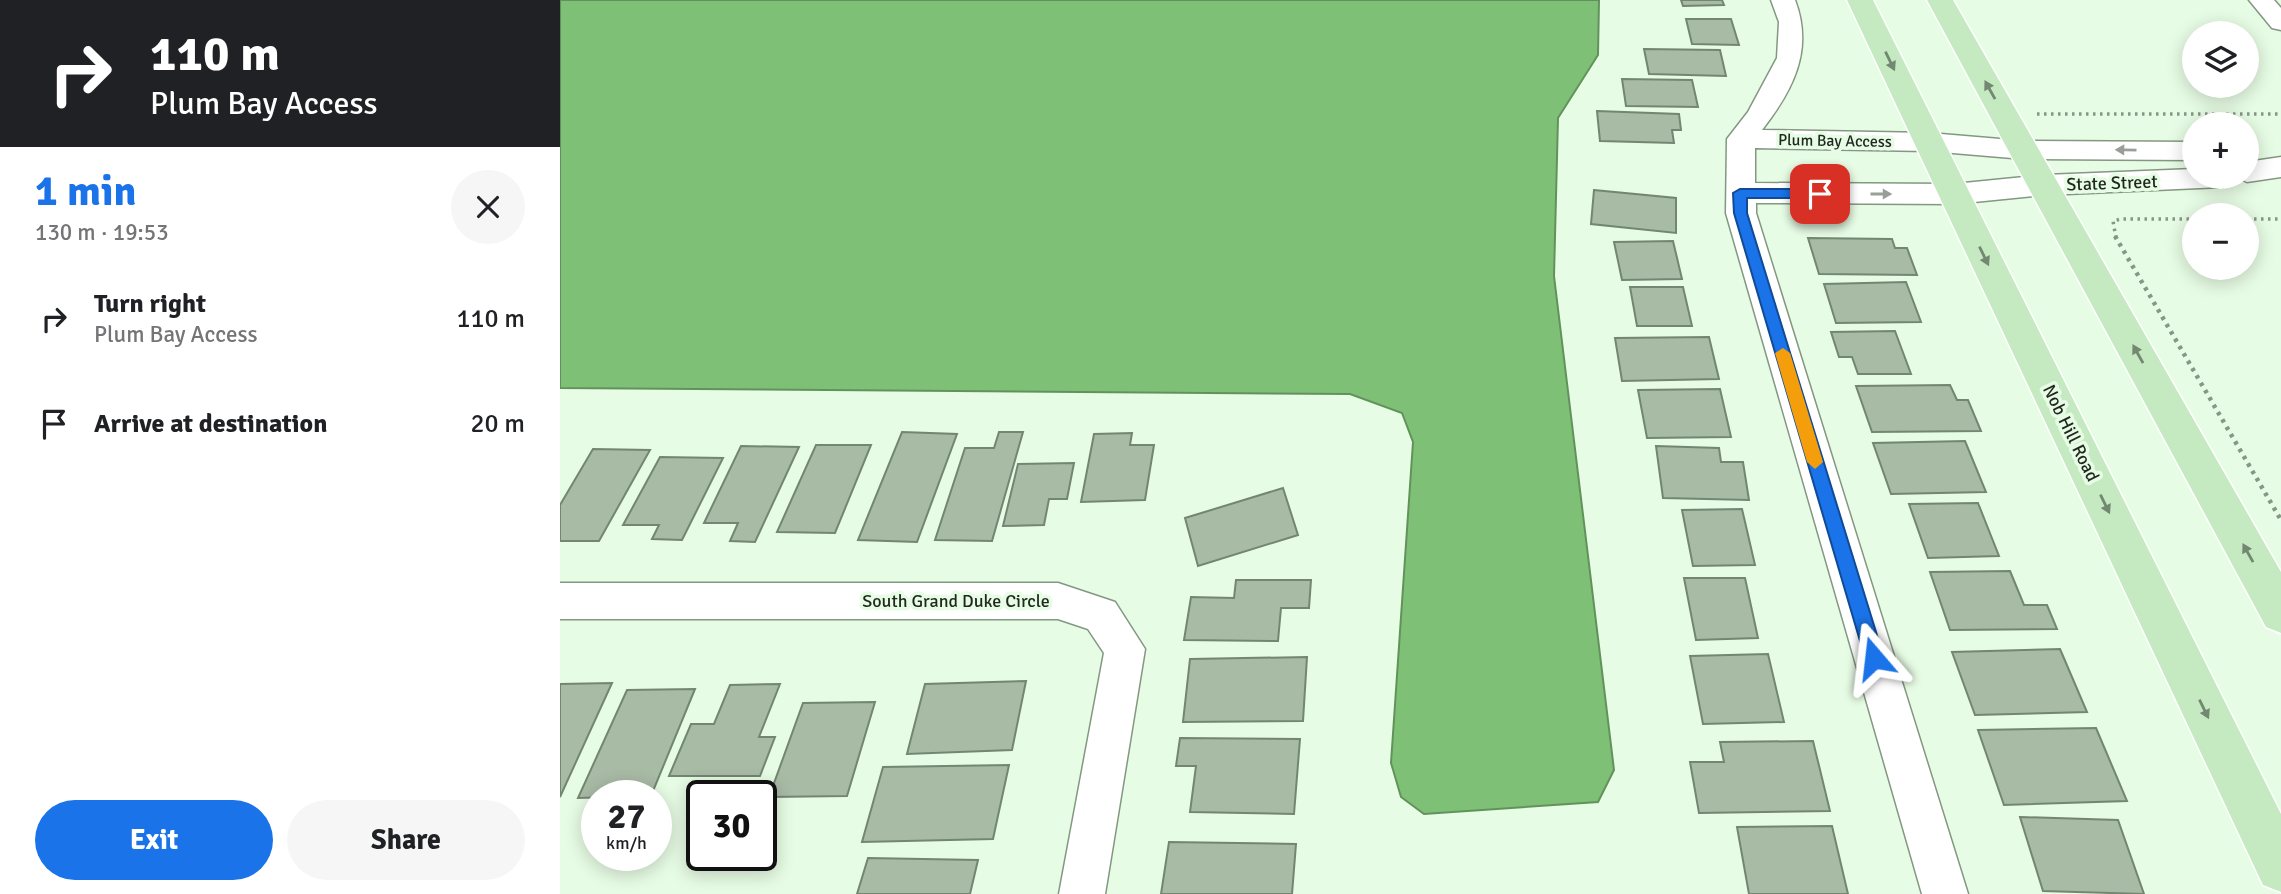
<!DOCTYPE html>
<meta charset="utf-8">
<style>
body{margin:0;font-family:Signika,sans-serif;background:#f6f6f6;color:#202124;height:100vh;display:flex;flex-direction:column;font-size:26px;white-space:nowrap}
*{box-sizing:border-box;margin:0}
p{font-size:23px;color:#757577}
.icon{flex:none;width:38px;height:38px;fill:none;stroke:currentColor;stroke-width:2;stroke-linecap:round;stroke-linejoin:round}
.map{position:relative;flex:1;overflow:hidden}
.side{display:flex;flex-direction:column;background:#fff;width:560px}
.side>*{flex:none}
.hud{background:#202124;color:#fff;overflow:hidden}
.tools{position:absolute;left:1622px;top:21px;display:grid;gap:14px}
.tools a{display:grid;place-items:center;width:77px;height:77px;border-radius:50%;background:#fff;box-shadow:0 4px 18px #0003;font-size:35px}
.speed{position:absolute;left:21px;top:780px;display:flex;gap:14px;font-size:35px;font-weight:700;text-align:center}
.speed>*{display:grid;place-content:center;width:91px;height:91px;border-radius:50%;background:#fff;box-shadow:0 4px 18px #0003;line-height:1}
.speed small{font-size:18px;font-weight:400}
.speed .limit{border:4px solid #111;border-radius:10px;background:#fff;color:#111}
.pin{position:absolute;display:grid;place-items:center;width:60px;height:60px;color:#fff;margin:-30px;border-radius:14px;box-shadow:0 4px 10px #0006}
.me{position:absolute;width:77px;margin:-38px;rotate:343deg;stroke-linejoin:round;filter:drop-shadow(0 0 5px #0008)}
.turn{display:flex;align-items:center;gap:24px;height:147px;padding:0 35px;font-size:32px}
.turn .icon{width:91px;height:91px;stroke-width:2.5}
.turn b{display:block;font-size:49px;line-height:60px}
.round{display:grid;place-items:center;flex:none;width:74px;height:74px;border-radius:37px;background:#f6f6f6}
.headline{display:flex;align-items:center;justify-content:space-between;height:119px;padding:0 35px}
h1{font-size:42px;font-weight:700;line-height:52px;color:#1a73e8}
.cta{display:flex;gap:14px;margin-top:auto;padding:14px 35px}
.cta a{flex:1;height:80px;border-radius:42px;background:#1a73e8;color:#fff;font-size:28px;font-weight:700;line-height:80px;text-align:center}
.cta a+a{background:#f6f6f6;color:#202124}
ul{padding:0;list-style:none}
li{display:flex;align-items:center;gap:21px;height:105px;padding:0 35px}
li div{flex:1}
li b{display:block;font-size:26px}
li em{font-style:normal}
main{display:flex;flex:1;min-height:0}
.map>svg:first-child{display:block}
.water{fill:#7fc077;stroke:#62925c;stroke-width:2}
.building{fill:#a8bba5;stroke:#738671;stroke-width:2}
.lines{fill:none;stroke-linecap:round;stroke-linejoin:round}
.minor-casing{stroke:#849782;stroke-width:3}
.major-casing{stroke:#fff;stroke-width:3}
.path-far1{stroke:#879685;stroke-width:3.5;stroke-dasharray:2.5 4.5;stroke-linecap:butt}
.path{stroke:#879685;stroke-width:4.5;stroke-dasharray:3.5 5;stroke-linecap:butt}
.minor{fill:#fff;fill-rule:evenodd}
.major{fill:#c5eac1;fill-rule:evenodd}
.oneway{fill:#728870}
.oneway2{fill:#9a9e9a}
.route{fill:#1a73e8;stroke:#114b97;stroke-width:2}
.slow{fill:#f59e0b}
.labels{text-anchor:middle;dominant-baseline:central;stroke-width:7;stroke-linejoin:round;paint-order:stroke}
.far-street-label{font-size:16px;fill:#1f271e;stroke:#e7fce4}
.street-label{font-size:18px;fill:#1f271e;stroke:#e7fce4}
</style>
<main>
<section class="side">
<div class="hud">
<div class="turn"><svg class="icon" aria-label="right" viewBox="0 0 24 24"><path d="M7 20v-9h11M14 6l5 5-5 5"/></svg><div><b>110 m</b>Plum Bay Access</div></div>
</div>
<div class="headline"><div><h1>1 min</h1><p>130 m · 19:53</p></div><a class="round"><svg class="icon" aria-label="close" viewBox="0 0 24 24"><path d="M6 6l12 12M18 6L6 18"/></svg></a></div>
<ul>
<li><svg class="icon" aria-label="right" viewBox="0 0 24 24"><path d="M7 20v-9h11M14 6l5 5-5 5"/></svg><div><b>Turn right</b><p>Plum Bay Access</p></div><em>110 m</em></li>
<li><svg class="icon" aria-label="arrive" viewBox="0 0 24 24"><path d="M6 21V4h12l-3 4 3 4H6"/></svg><div><b>Arrive at destination</b></div><em>20 m</em></li>
</ul>
<div class="cta"><a>Exit</a><a>Share</a></div>
</section>
<div class="map">
<svg width="1721" height="894" viewBox="0 0 1721 894">
<rect width="100%" height="100%" fill="#e7fce4"/>
<path class="water" d="M 0,0 L 1039,0 L 1038,55 L 998,118 L 994,276 L 1054,770 L 1038,802 L 864,814 L 841,797 L 831,763 L 853,442 L 842,413 L 790,394 L 0,388 Z"/>
<path class="building" d="M 1121,0 L 1162,0 L 1164,5 L 1123,6 Z
M 1126,19 L 1171,19 L 1179,45 L 1132,44 Z
M 1084,49 L 1160,50 L 1166,76 L 1089,74 Z
M 1062,79 L 1132,80 L 1138,107 L 1066,106 Z
M 1037,111 L 1119,114 L 1121,130 L 1112,130 L 1114,143 L 1040,141 Z
M 1034,190 L 1116,198 L 1116,233 L 1031,224 Z
M 1248,238 L 1332,239 L 1335,248 L 1347,248 L 1357,275 L 1259,274 Z
M 1113,241 L 1122,279 L 1062,280 L 1054,242 Z
M 1346,282 L 1361,322 L 1276,323 L 1264,284 Z
M 1070,287 L 1123,287 L 1132,326 L 1077,326 Z
M 1335,331 L 1351,374 L 1298,374 L 1292,357 L 1279,357 L 1271,332 Z
M 1149,337 L 1159,379 L 1062,381 L 1055,338 Z
M 1390,385 L 1397,400 L 1408,400 L 1421,431 L 1312,432 L 1296,386 Z
M 1160,389 L 1171,437 L 1087,438 L 1078,390 Z
M 342,432 L 397,434 L 357,542 L 298,540 Z
M 439,432 L 463,432 L 432,541 L 375,540 L 405,448 L 434,448 Z
M 572,433 L 570,445 L 594,445 L 585,500 L 521,502 L 534,434 Z
M 1405,441 L 1426,492 L 1331,494 L 1313,443 Z
M 256,445 L 311,445 L 275,533 L 217,532 Z
M 181,446 L 239,447 L 195,542 L 170,541 L 178,523 L 144,523 Z
M 1096,446 L 1159,448 L 1161,462 L 1183,462 L 1189,500 L 1103,498 Z
M 33,449 L 90,450 L 39,541 L 0,541 L 0,505 Z
M 100,457 L 163,458 L 122,540 L 92,539 L 99,525 L 63,525 Z
M 514,463 L 507,499 L 489,499 L 484,525 L 443,526 L 458,464 Z
M 723,488 L 738,535 L 638,566 L 625,518 Z
M 1418,503 L 1439,556 L 1368,558 L 1349,504 Z
M 1182,509 L 1195,565 L 1133,566 L 1122,510 Z
M 1450,571 L 1464,605 L 1487,605 L 1497,629 L 1390,630 L 1370,572 Z
M 1124,578 L 1185,578 L 1198,638 L 1136,640 Z
M 676,580 L 751,580 L 749,608 L 721,608 L 718,641 L 624,640 L 631,597 L 674,598 Z
M 1500,649 L 1527,712 L 1415,715 L 1392,652 Z
M 1208,654 L 1224,722 L 1143,724 L 1130,656 Z
M 747,657 L 743,721 L 623,722 L 630,659 Z
M 466,681 L 452,750 L 347,754 L 365,684 Z
M 52,683 L 0,797 L 0,684 Z
M 220,684 L 199,737 L 215,737 L 200,776 L 109,776 L 131,724 L 154,724 L 170,685 Z
M 135,689 L 91,796 L 18,798 L 67,690 Z
M 315,702 L 287,796 L 209,797 L 243,703 Z
M 1536,728 L 1567,801 L 1444,805 L 1418,730 Z
M 620,738 L 740,739 L 734,814 L 630,812 L 636,766 L 616,766 Z
M 1253,741 L 1270,811 L 1139,813 L 1130,762 L 1164,762 L 1160,742 Z
M 449,765 L 433,839 L 302,842 L 323,767 Z
M 1460,817 L 1558,820 L 1584,894 L 1483,891 Z
M 1272,826 L 1288,894 L 1189,894 L 1177,827 Z
M 609,842 L 736,844 L 732,894 L 601,894 Z
M 308,858 L 418,860 L 410,894 L 297,894 Z"/>
<g class="lines">
<g class="minor-casing">
<path id="minor" d="M 1211,0 L 1235,0 C 1254,50 1233,90 1202,130 L 1369,133 L 1464,141 L 1634,142 L 1634,160 L 1464,159 L 1369,151 L 1195,148 L 1195,183 L 1394,184 L 1485,175 L 1634,169 L 1634,177 L 1687,177 L 1687,162 L 1721,157 L 1721,177 L 1687,182 L 1676,177 L 1672,184 L 1662,187 L 1485,195 L 1394,204 L 1196,203 L 1196,213 L 1408,894 L 1362,894 L 1166,213 L 1167,139 L 1188,112 L 1217,58 L 1219,22 Z
M 1689,0 L 1714,0 L 1721,8 L 1721,30 L 1712,28 Z
M 0,583 L 498,583 L 555,602 L 585,649 L 545,894 L 499,894 L 544,653 L 528,629 L 498,619 L 0,619 Z"/>
</g>
<g class="major-casing">
<path id="major" d="M 1287,0 L 1313,0 L 1721,814 L 1721,892 L 1703,885 Z
M 1367,0 L 1393,0 L 1721,572 L 1721,633 L 1706,627 Z"/>
</g>
<path class="path-far1" d="M 1477,114 L 1721,114
M 1687,219 L 1721,219
M 1556,238 L 1553,221 L 1561,219 L 1634,219"/>
<path class="path" d="M 1555,236 L 1721,520"/>
<use href="#minor" class="minor"/>
<use href="#major" class="major"/>
</g>
<defs><path id="oneway-solid" d="M-6-.8H1V-3.2L6.5 0L1 3.2V.8H-6Z" transform="scale(1.75)"/></defs>
<g class="oneway">
<use href="#oneway-solid" transform="translate(1330 61) rotate(64)"/>
<use href="#oneway-solid" transform="translate(1430 90) rotate(-119)"/>
<use href="#oneway-solid" transform="translate(1424 256) rotate(64)"/>
<use href="#oneway-solid" transform="translate(1578 354) rotate(-119)"/>
<use href="#oneway-solid" transform="translate(1545 504) rotate(64)"/>
<use href="#oneway-solid" transform="translate(1688 553) rotate(-119)"/>
<use href="#oneway-solid" transform="translate(1644 709) rotate(64)"/>
</g>
<g class="oneway2">
<use href="#oneway-solid" transform="translate(1566 150) rotate(-179)"/>
<use href="#oneway-solid" transform="translate(1321 194)"/>
</g>
<path class="route" d="M 1180,189 L 1260,189 L 1267,194 L 1260,198 L 1187,198 L 1187,213 L 1324,658 L 1321,665 L 1314,667 L 1308,665 L 1305,658 L 1174,213 L 1173,193 Z"/>
<path class="slow" d="M 1223,348 L 1230,353 L 1263,462 L 1255,469 L 1247,462 L 1215,353 Z"/>
<g class="labels">
<g class="far-street-label">
<text transform="translate(1275 141) rotate(1)">Plum Bay Access</text>
</g>
<g class="street-label">
<text transform="translate(1552 183) rotate(-2)">State Street</text>
<text transform="translate(1511 433) rotate(64)">Nob Hill Road</text>
<text x="396" y="601">South Grand Duke Circle</text>
</g>
</g>
</svg>
<div class="tools">
<a><svg class="icon" aria-label="layers" viewBox="0 0 24 24"><path d="M12 4l9 5-9 5-9-5zM3 14l9 5 9-5"/></svg></a>
<a>+</a>
<a>−</a>
</div>
<div class="speed"><div>27<small>km/h</small></div><div class="limit">30</div></div>
<div class="pin" style="left:1260px;top:194px;background:#d93025"><svg class="icon" aria-label="arrive" viewBox="0 0 24 24"><path d="M6 21V4h12l-3 4 3 4H6"/></svg></div>
<svg class="me" style="left:1314px;top:658px" viewBox="-20 -20 40 40"><path d="M0-17L14 15 0 8-14 15z" fill="#1a73e8" stroke="#fff" stroke-width="4"/></svg>
</div>
</main>
